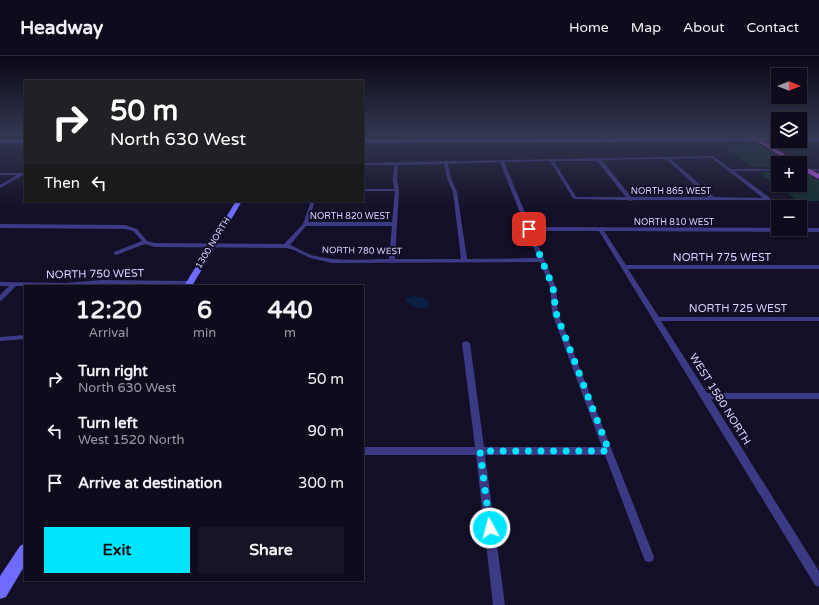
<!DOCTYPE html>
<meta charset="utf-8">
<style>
body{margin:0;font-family:"Varela Round",sans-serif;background:#171425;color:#f1f3f6;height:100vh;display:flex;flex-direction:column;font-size:15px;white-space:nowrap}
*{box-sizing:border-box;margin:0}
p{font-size:13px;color:#9b9ba3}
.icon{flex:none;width:22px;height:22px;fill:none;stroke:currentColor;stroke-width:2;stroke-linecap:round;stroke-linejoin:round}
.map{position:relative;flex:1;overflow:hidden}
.panel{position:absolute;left:24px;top:229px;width:340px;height:296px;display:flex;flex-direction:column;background:#0e0b1c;border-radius:0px;box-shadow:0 1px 3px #0004,0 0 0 1px #2e2b3b}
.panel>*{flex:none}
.hud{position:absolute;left:24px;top:24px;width:340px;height:122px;border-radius:0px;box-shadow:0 1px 3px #0004,0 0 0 1px #2e2b3b;background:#202124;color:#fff;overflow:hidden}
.needle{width:26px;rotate:90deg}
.fabs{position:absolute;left:771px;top:12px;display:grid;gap:8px}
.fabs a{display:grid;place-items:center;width:36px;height:36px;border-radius:0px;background:#0e0b1c;box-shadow:0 1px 3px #0004,0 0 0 1px #2e2b3b;font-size:20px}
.pin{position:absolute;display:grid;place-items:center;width:34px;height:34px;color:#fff;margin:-17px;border-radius:8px;box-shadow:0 2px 6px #0006}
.me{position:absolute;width:44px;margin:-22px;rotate:353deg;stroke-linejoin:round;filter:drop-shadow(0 0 3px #0008)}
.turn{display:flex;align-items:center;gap:14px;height:84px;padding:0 20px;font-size:18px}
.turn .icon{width:52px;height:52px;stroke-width:2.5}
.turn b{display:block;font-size:28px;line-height:34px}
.then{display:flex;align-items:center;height:38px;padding:0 20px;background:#0003;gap:8px;font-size:15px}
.eta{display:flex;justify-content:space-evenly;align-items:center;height:68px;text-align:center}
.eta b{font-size:24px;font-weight:800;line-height:28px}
.cta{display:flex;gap:8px;margin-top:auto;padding:8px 20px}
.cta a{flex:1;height:46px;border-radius:0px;background:#00e5ff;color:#111;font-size:16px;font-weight:800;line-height:46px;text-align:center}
.cta a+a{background:#171425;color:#f1f3f6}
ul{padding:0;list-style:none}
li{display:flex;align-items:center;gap:12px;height:52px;padding:0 20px}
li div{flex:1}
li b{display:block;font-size:15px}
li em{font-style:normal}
header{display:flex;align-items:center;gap:24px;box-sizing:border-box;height:56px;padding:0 20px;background:#0e0b1c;border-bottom:1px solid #2e2b3b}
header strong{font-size:19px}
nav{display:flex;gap:22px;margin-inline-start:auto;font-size:14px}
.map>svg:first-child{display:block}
.green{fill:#12302f}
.water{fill:#0a1f44}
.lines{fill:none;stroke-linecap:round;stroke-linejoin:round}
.street{fill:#3d3a85;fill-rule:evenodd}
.secondary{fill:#6f6bff;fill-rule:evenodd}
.primary{fill:#c25bff;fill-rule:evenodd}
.route{stroke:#00e5ff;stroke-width:7;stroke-dasharray:0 12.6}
.labels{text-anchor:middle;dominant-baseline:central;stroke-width:4;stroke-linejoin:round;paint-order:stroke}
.far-street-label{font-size:9px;fill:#d9d4ff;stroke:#130f26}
.street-label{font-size:11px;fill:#d9d4ff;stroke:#130f26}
</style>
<header>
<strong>Headway</strong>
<nav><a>Home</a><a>Map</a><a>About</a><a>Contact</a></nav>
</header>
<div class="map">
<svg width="819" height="549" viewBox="0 0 819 549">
<rect width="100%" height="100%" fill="#130f26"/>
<path class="green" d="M 630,79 L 692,79 L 698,83 L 635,83 Z
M 781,85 L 819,85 L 819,89 L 775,90 L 771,87 Z
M 735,88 L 757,88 L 788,107 L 778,107 L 778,111 L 752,111 L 725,91 Z
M 758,116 L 778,116 L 778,129 L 800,129 L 800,116 L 806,116 L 819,124 L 819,145 L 798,145 Z"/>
<path class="water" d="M 412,240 C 420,241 427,241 430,248 L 428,252 L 418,252 L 408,247 L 406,243 Z"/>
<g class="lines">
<path class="street" d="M 514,79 L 517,79 L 520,86 L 518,86 Z
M 601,79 L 604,79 L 609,85 L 608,86 L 606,86 Z
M 713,100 L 731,113 L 778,113 L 778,115 L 734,115 L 770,142 L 770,144 L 633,144 L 631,145 L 628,144 L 575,143 L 573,142 L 550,105 L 504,106 L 531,171 L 819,172 L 819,176 L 604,175 L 626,209 L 819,209 L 819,213 L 628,213 L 659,261 L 819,261 L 819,265 L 661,265 L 707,337 L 819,337 L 819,343 L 711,343 L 819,515 L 819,531 L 815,529 L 599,175 L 532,175 L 556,231 L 558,257 L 654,501 L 653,505 L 649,506 L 645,505 L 605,399 L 485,399 L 505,549 L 493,549 L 476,399 L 363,399 L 363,391 L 475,391 L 462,287 L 466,285 L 470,287 L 484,391 L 602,391 L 552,257 L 550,231 L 540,206 L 332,207 L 310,202 L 294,194 L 286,192 L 155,191 L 145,188 L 116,199 L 114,198 L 114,196 L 142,185 L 133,175 L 125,173 L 0,172 L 0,168 L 125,169 L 137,173 L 147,185 L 155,187 L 284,188 L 303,168 L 311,145 L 315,145 L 308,166 L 392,166 L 395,135 L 363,135 L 363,133 L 394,133 L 393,124 L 394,109 L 363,109 L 363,107 ZM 712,102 L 763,142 L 714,141 L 671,103 ZM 666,103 L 708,141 L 631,141 L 602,104 ZM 554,105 L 597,105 L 626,141 L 576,141 ZM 500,106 L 538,202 L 467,203 L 457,136 L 451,122 L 448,108 ZM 444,108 L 447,122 L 453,136 L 461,203 L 395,203 L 399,134 L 397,124 L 398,109 ZM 306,170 L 392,170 L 389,203 C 365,203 339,206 315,200 C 306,198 298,192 290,189 Z
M 800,113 L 819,113 L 819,115 L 800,115 Z
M 0,117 L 23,117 L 25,118 L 0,132 L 0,129 L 17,119 L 0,119 Z
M 102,224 L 190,225 L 193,227 L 190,229 L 102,228 L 76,230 L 16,230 L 2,244 L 0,245 L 0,239 L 9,230 L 0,230 L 0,226 L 65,227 Z
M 25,279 L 25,283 L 0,285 L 0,281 Z"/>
<path class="secondary" d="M 800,81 L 819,81 L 819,85 L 800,85 Z
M 778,82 L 778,85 L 780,85 L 363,87 L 363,83 Z
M 0,83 L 25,83 L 25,87 L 0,87 Z
M 236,145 L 242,145 L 192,230 L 184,230 Z
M 25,487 L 25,509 L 6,541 L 0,543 L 0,520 L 20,490 Z"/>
<path class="primary" d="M 747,79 L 753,79 L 799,107 L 792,107 Z
M 800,108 L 819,118 L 819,123 L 800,113 Z"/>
</g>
<linearGradient id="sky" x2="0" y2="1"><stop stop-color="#0a0815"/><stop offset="0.51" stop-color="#333752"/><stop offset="1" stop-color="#333752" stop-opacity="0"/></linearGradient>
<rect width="819" height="155" fill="url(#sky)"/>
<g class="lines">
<path class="route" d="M 490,472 L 480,395 L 609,395 L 556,257 L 553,231 L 529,173"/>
</g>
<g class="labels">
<g class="far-street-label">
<text x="671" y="135">NORTH 865 WEST</text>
<text x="350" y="160">NORTH 820 WEST</text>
<text x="674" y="166">NORTH 810 WEST</text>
<text transform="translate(213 187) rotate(-59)">1300 NORTH</text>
<text transform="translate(362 195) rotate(1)">NORTH 780 WEST</text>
</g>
<g class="street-label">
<text x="722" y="201">NORTH 775 WEST</text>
<text transform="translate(95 218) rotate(-1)">NORTH 750 WEST</text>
<text x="738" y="252">NORTH 725 WEST</text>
<text transform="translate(720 343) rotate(58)">WEST 1580 NORTH</text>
</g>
</g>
</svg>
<div class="fabs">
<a><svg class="needle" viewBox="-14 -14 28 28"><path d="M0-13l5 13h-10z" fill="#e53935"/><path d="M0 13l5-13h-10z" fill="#9b9ba3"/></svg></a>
<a><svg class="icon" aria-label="layers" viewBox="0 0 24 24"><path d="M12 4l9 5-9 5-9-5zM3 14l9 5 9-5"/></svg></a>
<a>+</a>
<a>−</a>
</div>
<div class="pin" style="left:529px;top:173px;background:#d93025"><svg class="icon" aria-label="arrive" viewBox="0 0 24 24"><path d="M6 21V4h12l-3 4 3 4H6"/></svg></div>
<svg class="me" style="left:490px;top:472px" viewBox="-20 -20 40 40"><circle r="17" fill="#00e5ff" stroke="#fff" stroke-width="3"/><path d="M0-11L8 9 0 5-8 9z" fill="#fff"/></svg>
<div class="hud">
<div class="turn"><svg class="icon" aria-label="right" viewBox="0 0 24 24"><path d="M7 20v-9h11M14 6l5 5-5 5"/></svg><div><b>50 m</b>North 630 West</div></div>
<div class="then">Then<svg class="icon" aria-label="left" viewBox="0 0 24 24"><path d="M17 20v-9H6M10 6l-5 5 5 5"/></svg></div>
</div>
<section class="panel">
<div class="eta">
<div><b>12:20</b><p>Arrival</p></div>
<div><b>6</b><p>min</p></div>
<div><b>440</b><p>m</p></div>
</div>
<ul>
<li><svg class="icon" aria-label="right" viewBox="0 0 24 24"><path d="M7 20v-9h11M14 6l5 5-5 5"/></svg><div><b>Turn right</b><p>North 630 West</p></div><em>50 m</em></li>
<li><svg class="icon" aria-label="left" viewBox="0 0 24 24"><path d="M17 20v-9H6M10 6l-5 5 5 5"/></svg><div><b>Turn left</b><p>West 1520 North</p></div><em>90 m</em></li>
<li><svg class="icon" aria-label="arrive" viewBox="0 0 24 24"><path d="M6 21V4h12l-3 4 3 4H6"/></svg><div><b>Arrive at destination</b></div><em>300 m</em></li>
</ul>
<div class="cta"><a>Exit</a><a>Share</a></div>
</section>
</div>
